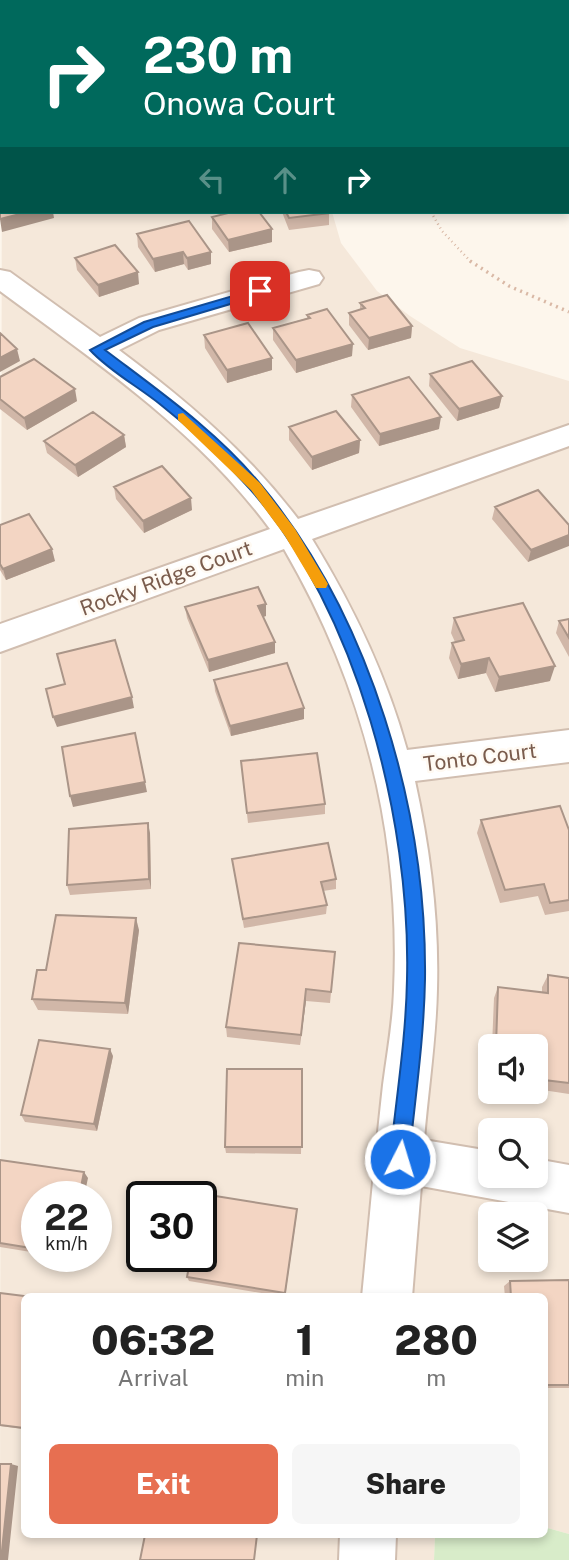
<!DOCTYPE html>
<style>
body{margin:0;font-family:"Public Sans",sans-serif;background:#f6f6f6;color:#222;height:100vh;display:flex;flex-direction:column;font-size:26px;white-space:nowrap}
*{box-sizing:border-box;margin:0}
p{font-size:23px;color:#767676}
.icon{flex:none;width:38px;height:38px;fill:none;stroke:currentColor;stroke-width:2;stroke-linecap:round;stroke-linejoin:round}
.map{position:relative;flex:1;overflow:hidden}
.drawer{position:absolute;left:21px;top:1293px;width:527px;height:245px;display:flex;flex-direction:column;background:#fff;border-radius:10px;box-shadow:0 4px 10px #0003}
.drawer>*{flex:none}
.top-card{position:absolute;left:0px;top:0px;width:570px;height:214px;box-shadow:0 4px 10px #0003;background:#00695c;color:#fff;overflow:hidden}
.fabs{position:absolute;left:478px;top:1034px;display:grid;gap:14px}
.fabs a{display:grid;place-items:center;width:70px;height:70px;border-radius:10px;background:#fff;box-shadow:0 4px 10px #0003;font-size:35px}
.speed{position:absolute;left:21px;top:1181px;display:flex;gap:14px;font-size:35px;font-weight:700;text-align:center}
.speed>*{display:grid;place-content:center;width:91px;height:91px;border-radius:50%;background:#fff;box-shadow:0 4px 10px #0003;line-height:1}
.speed small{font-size:18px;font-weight:400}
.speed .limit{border:4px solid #111;border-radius:10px;background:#fff;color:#111}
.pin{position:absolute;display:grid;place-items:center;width:60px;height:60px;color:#fff;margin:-30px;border-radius:14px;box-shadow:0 4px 10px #0006}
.me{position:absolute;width:77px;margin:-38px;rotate:5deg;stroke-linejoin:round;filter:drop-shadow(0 0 5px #0008)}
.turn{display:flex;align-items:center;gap:24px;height:147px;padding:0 28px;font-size:32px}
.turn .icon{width:91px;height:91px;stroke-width:2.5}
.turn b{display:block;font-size:49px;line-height:60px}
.lanes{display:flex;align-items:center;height:66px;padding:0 28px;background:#0003;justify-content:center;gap:35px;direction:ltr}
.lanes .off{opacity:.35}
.eta{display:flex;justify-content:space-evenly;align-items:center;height:119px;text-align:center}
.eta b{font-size:42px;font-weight:800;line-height:49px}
.cta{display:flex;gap:14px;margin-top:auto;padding:14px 28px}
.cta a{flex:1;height:80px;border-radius:10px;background:#e76f51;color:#fff;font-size:28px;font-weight:800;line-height:80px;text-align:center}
.cta a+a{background:#f6f6f6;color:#222}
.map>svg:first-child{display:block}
.residential{fill:#f5e8da;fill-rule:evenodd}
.green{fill:#d8ecc9}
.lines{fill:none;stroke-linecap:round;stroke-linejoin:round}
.minor-casing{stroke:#d1beb0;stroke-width:4}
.path-far1{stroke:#d9b8a5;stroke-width:2.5;stroke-dasharray:1 3.5;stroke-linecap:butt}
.path{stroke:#d9b8a5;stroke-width:3.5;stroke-dasharray:2 4.5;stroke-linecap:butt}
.minor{fill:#fff;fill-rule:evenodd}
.wall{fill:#d1b7a8}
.shaded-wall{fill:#aa9588}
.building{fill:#f3d5c3;stroke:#aa9588;stroke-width:2}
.route{fill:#1a73e8;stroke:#114b97;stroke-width:2}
.slow{fill:#f59e0b}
.labels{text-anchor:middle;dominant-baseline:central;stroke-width:5;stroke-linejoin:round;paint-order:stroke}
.street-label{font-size:21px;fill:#7a5c4d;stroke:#fffaf3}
</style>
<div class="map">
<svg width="569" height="1560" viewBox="0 0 569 1560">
<rect width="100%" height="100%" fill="#fdf6ec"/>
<path class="residential" d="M 2,33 L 2,212 L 332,212 L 341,243 L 377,291 L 410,316 L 460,348 L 569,381 L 569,1534 L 544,1527 L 544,1297 L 24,1297 L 24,1535 L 435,1535 L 434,1560 L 0,1560 ZM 490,1046 L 536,1046 L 536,1092 L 490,1092 ZM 490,1130 L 536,1130 L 536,1176 L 490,1176 ZM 37,1197 L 96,1197 L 96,1256 L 37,1256 ZM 142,1197 L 201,1197 L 201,1256 L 142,1256 ZM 490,1214 L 536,1214 L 536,1260 L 490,1260 Z"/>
<path class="green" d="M 544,1527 L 569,1534 L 569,1560 L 434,1560 L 435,1535 L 544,1535 Z"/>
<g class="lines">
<g class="minor-casing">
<path id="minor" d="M 90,0 L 118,0 L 89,2 Z
M 389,0 L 411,0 L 412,2 L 391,2 Z
M 0,15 L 2,15 L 2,29 L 0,29 Z
M 0,159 L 2,159 L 2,173 L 0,173 Z
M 0,270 L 10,272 L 100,337 L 139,318 L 299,272 L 309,270 L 319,272 L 323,278 L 319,284 L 159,330 L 119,350 C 186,400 247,452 298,519 L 569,425 L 569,446 L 312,539 C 353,606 386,674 407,750 L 569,730 L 569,762 L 415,781 C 430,849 439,919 437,989 C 436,1040 428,1090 424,1140 L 490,1151 L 490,1176 L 536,1176 L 536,1159 L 569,1165 L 569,1213 L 421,1186 L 412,1297 L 362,1297 C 369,1226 375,1156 383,1085 C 387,1054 393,1022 394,990 C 401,833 363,685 284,549 L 0,652 L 0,624 L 270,529 C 197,430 97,363 0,291 Z
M 340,1535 L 396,1535 L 395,1560 L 339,1560 Z"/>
</g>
<path class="path-far1" d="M 363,0 L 365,2
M 431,212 L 442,231 L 472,263"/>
<path class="path" d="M 470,261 L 509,286 L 569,312"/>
<use href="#minor" class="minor"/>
</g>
<path class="wall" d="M 242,0 L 282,0 L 284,2 L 242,2 Z
M 282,212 L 329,212 L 329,225 L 289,230 Z
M 212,217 L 272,242 L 229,252 L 212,229 Z
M 137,234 L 211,264 L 188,270 L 184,264 L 155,272 L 138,247 Z
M 75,258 L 139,284 L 99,297 L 77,270 Z
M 360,303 L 412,326 L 411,338 L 368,350 L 349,325 L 349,313 L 360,310 Z
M 307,315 L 352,356 L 296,373 L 273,340 L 273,328 L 307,318 Z
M 204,335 L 272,358 L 272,370 L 227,383 L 205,348 Z
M 430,374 L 502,396 L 499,408 L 457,421 L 429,386 Z
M 0,377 L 77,401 L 27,430 L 0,409 Z
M 352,395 L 439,429 L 379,446 L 351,407 Z
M 289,427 L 360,440 L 359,453 L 312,470 L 289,440 Z
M 124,435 L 126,447 L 78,477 L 47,453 L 44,441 Z
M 114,487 L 192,510 L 144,533 L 116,499 Z
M 495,507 L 569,525 L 528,562 L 492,519 Z
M 0,525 L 55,561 L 6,580 L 0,570 Z
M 185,607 L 266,616 L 263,617 L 275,642 L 275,653 L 209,672 L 187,618 Z
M 454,618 L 550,681 L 495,692 L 486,673 L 458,679 L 449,658 L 452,643 L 455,642 L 451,633 Z
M 569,619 L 569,657 L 556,633 L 559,621 Z
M 214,680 L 304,708 L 304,719 L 231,736 L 215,691 Z
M 241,761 L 325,804 L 325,814 L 248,823 Z
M 481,820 L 569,830 L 569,911 L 545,915 L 538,896 L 500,903 L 477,833 Z
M 150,833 L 151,889 L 70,895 L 67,885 Z
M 232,859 L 336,879 L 336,889 L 323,891 L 327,905 L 326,914 L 244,928 Z
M 139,930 L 128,1014 L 38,1010 L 32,999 L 46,970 Z
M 335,952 L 330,1003 L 306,1001 L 300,1045 L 227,1037 L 226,1027 Z
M 548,975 L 569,978 L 569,1094 L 536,1089 L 536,1046 L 492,1046 L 494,998 L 498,987 L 542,992 L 542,987 Z
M 113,1056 L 97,1131 L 25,1122 L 21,1115 Z
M 302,1069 L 301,1154 L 226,1153 L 225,1147 Z
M 0,1160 L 88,1178 L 37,1197 L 37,1253 L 0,1247 Z
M 297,1214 L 285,1297 L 189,1281 L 187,1277 Z
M 569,1280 L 569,1388 L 544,1388 L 544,1297 L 505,1297 L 504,1286 L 510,1281 Z
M 0,1293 L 24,1297 L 24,1429 L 0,1426 Z"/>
<path class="shaded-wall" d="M 0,123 L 2,123 L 2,136 L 0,136 Z
M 28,212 L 53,212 L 54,218 L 2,232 L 0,219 Z
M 272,229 L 272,242 L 229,252 L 228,240 Z
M 183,252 L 184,264 L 155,272 L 153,259 Z
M 211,252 L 211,264 L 188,270 L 187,258 Z
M 138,272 L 139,284 L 99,297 L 98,285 Z
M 412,326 L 411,338 L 368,350 L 369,338 Z
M 353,344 L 352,356 L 296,373 L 296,360 Z
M 17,349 L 20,361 L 0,372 L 0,358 Z
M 272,358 L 272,370 L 227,383 L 227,370 Z
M 75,389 L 77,401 L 27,430 L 24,418 Z
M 502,396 L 499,408 L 457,421 L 459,409 Z
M 441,417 L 439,429 L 379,446 L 380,434 Z
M 124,435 L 126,447 L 78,477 L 75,465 Z
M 360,440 L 359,453 L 312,470 L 312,457 Z
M 191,498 L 192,510 L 144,533 L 143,521 Z
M 569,535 L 569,546 L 528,562 L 531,550 Z
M 52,549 L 55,561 L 6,580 L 3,569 Z
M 266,604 L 266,616 L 259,618 L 258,606 Z
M 275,642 L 275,653 L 209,672 L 208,660 Z
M 489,658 L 486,673 L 458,679 L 461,664 Z
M 555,666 L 550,681 L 495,692 L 499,677 Z
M 132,697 L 134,708 L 57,727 L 53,717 Z
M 304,708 L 304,719 L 231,736 L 230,726 Z
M 145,782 L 147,792 L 73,807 L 70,796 Z
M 148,823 L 150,833 L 151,889 L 149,879 Z
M 136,918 L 139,930 L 128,1014 L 125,1003 Z
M 306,989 L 306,1001 L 300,1045 L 301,1035 Z
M 110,1049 L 113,1056 L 97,1131 L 94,1124 Z
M 84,1172 L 88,1178 L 84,1197 L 79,1197 Z
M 11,1464 L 18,1466 L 8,1560 L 1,1560 Z"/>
<path class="building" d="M 251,0 L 282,0 L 284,2 L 253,2 Z
M 0,103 L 2,103 L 2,123 L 0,123 Z
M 2,193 L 2,212 L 28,212 L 0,219 L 0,194 Z
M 232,212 L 259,212 L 272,229 L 228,240 L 212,217 Z
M 286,212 L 329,212 L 330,213 L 289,218 Z
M 189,221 L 211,252 L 187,258 L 183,252 L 153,259 L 137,234 Z
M 115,245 L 138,272 L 98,285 L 75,258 Z
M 387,295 L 412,326 L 369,338 L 349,313 L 365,308 L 360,303 Z
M 327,309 L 353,344 L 296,360 L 273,328 L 310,318 L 307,315 Z
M 248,323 L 272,358 L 227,370 L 204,335 Z
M 0,333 L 17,349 L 0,358 Z
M 34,359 L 75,389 L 24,418 L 0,399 L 0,377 Z
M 472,361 L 502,396 L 459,409 L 430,374 Z
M 409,377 L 441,417 L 380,434 L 352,395 Z
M 336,411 L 360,440 L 312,457 L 289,427 Z
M 93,412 L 124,435 L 75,465 L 44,441 Z
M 162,466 L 191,498 L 143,521 L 114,487 Z
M 538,490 L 569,525 L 569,535 L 531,550 L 495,507 Z
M 29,514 L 52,549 L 3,569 L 0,564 L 0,525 Z
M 258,587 L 266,604 L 258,606 L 275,642 L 208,660 L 185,607 Z
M 523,603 L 555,666 L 499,677 L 489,658 L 461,664 L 452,643 L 464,640 L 454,618 Z
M 569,619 L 569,638 L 559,621 Z
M 115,640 L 132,697 L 53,717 L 46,689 L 65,684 L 57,654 Z
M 287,663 L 304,708 L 230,726 L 214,680 Z
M 135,733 L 145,782 L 70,796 L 62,747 Z
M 317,753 L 325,804 L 247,813 L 241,761 Z
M 560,806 L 569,830 L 569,900 L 550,903 L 544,884 L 505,890 L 481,820 Z
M 148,823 L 149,879 L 67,885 L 69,829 Z
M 328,843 L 336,879 L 321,882 L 327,905 L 243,919 L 232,859 Z
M 56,915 L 136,918 L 125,1003 L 32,999 L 37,970 L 46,970 Z
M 239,943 L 335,952 L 331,992 L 306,989 L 301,1035 L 226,1027 Z
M 548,975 L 569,978 L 569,1083 L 536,1079 L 536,1046 L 496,1046 L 498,987 L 548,993 Z
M 39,1040 L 110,1049 L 94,1124 L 21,1115 Z
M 227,1069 L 302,1069 L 302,1147 L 225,1147 Z
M 0,1160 L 84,1172 L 79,1197 L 37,1197 L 37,1249 L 0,1243 Z
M 203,1194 L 297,1209 L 285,1293 L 187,1277 L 191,1256 L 201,1256 L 201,1205 Z
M 569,1280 L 569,1385 L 544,1385 L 544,1297 L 511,1297 L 510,1281 Z
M 0,1293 L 32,1297 L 24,1297 L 24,1428 L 0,1425 Z
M 0,1464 L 11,1464 L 1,1560 L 0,1560 Z
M 145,1535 L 257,1535 L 254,1560 L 140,1560 Z"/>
<path class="route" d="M 260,288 L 264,289 L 264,294 L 153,327 L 105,350 C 159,391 218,432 261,485 C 370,616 427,810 425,979 C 424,1039 415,1099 409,1159 L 407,1166 L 400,1168 L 393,1166 L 390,1159 C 396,1099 406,1039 407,979 C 411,820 357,610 250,489 C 223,459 193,430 161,405 C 139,387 109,371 90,350 L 144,322 Z"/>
<path class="slow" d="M 183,413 L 260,483 L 295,529 L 328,584 L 326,588 L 316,588 L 285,536 L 251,490 L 178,420 L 178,414 Z"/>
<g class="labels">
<g class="street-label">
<text transform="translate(166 578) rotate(-20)">Rocky Ridge Court</text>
<text transform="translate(480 757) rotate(-7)">Tonto Court</text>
</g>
</g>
</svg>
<div class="fabs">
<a><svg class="icon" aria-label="sound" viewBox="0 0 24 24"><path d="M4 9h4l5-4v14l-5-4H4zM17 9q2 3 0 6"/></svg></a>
<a><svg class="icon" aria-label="search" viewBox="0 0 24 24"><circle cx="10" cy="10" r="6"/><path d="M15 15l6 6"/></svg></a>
<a><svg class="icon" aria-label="layers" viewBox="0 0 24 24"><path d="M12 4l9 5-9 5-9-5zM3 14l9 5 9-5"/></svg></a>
</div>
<div class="speed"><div>22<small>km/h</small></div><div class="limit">30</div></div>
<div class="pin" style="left:260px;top:291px;background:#d93025"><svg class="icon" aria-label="arrive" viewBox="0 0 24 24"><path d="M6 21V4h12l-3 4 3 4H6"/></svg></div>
<svg class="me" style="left:400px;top:1159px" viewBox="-20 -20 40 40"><circle r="17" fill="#1a73e8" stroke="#fff" stroke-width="3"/><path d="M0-11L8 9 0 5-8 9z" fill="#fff"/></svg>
<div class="top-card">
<div class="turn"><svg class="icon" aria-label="right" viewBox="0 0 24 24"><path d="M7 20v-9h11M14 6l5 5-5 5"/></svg><div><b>230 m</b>Onowa Court</div></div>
<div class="lanes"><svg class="icon off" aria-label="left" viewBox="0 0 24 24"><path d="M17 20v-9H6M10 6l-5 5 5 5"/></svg><svg class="icon off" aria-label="ahead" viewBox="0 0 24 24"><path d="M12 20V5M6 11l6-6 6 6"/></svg><svg class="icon" aria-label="right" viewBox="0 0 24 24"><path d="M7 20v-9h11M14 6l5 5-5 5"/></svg></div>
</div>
<section class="drawer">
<div class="eta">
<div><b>06:32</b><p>Arrival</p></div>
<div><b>1</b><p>min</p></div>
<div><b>280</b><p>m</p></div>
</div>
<div class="cta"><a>Exit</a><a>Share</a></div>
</section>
</div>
